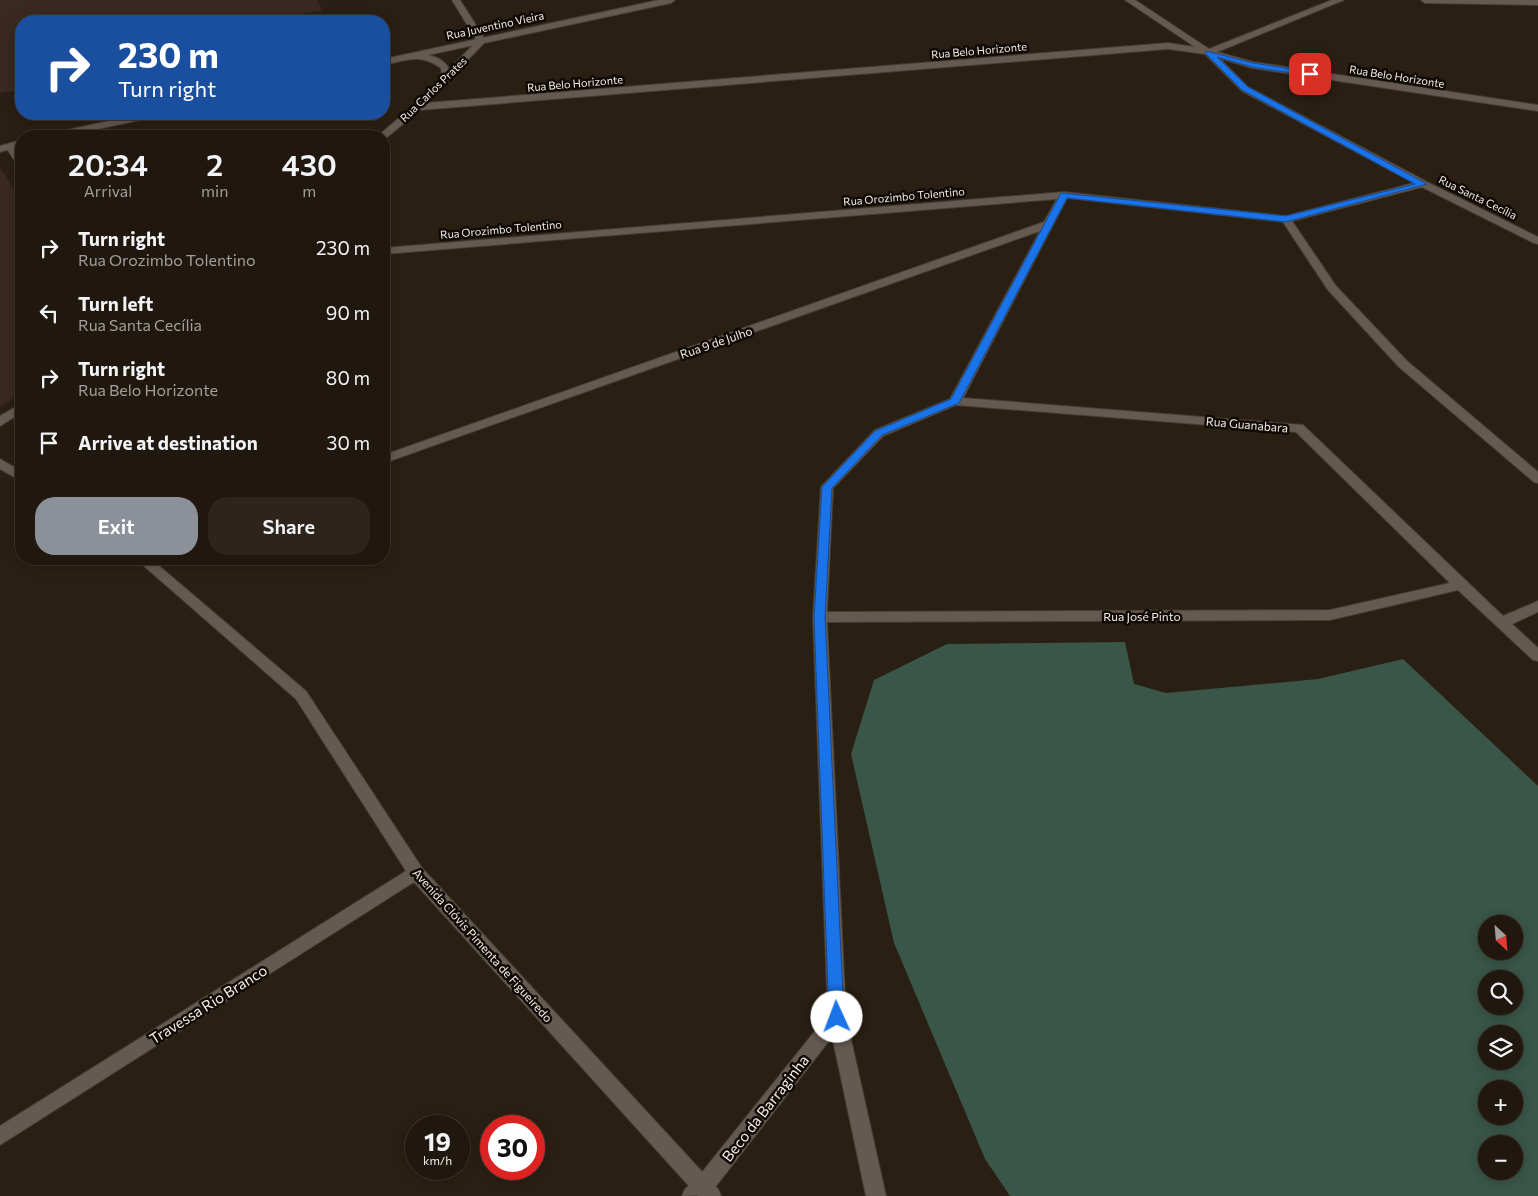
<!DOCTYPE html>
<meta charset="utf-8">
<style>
body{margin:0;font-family:Commissioner,sans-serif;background:#2d241c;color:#f1f3f6;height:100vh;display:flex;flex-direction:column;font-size:19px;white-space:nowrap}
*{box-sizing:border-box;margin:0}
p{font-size:16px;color:#a29f9e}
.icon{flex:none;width:28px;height:28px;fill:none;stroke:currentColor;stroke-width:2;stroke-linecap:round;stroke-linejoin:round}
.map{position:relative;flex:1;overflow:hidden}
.details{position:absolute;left:15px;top:130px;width:375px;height:435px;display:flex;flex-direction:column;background:#20170e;border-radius:20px;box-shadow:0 2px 12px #0003,0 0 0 1px #3d362e}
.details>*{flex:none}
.guide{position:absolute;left:15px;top:15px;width:375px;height:105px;border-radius:20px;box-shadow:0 2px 12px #0003,0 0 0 1px #3d362e;background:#1a4fa0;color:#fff;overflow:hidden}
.needle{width:32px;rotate:154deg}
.controls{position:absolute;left:1478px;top:915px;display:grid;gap:10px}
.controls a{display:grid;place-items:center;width:45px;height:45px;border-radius:50%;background:#20170e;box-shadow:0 2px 12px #0003,0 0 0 1px #3d362e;font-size:25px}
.speed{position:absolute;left:405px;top:1115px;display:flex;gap:10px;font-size:25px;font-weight:700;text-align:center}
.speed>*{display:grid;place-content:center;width:65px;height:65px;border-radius:50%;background:#20170e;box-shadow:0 2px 12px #0003,0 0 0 1px #3d362e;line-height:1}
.speed small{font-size:12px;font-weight:400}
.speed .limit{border:8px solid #d22;background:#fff;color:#111}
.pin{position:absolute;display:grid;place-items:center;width:42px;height:42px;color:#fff;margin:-21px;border-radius:10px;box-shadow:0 2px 8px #0006}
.me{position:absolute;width:55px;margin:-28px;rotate:358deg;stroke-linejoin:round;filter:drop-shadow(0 0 4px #0008)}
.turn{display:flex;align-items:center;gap:18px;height:105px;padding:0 20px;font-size:22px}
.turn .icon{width:65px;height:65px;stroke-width:2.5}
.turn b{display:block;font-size:35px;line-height:42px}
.eta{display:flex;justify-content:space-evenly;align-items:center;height:85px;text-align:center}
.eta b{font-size:30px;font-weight:600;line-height:35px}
.action{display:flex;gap:10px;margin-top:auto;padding:10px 20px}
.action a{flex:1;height:58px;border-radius:20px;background:#8c9099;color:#fff;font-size:20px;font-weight:600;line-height:58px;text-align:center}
.action a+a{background:#2d241c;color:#f1f3f6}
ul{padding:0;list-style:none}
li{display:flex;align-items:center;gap:15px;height:65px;padding:0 20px}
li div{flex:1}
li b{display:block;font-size:19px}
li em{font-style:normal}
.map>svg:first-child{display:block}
.commercial{fill:#39291f}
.forest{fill:#395648;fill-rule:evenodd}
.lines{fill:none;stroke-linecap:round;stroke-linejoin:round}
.service-casing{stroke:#463c30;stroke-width:2}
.minor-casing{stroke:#463c30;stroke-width:2}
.tertiary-casing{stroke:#463c30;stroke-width:2}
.service{fill:#645a51;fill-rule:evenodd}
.minor{fill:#645a51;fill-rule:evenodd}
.tertiary{fill:#645a51;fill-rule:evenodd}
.route{fill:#1a73e8;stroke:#114b97}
.labels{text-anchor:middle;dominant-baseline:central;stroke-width:5;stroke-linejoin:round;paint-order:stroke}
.far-street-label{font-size:11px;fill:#f4ece4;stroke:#0f0a05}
.street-label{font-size:12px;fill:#f4ece4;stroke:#0f0a05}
.near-street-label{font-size:15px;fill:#f4ece4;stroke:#0f0a05}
</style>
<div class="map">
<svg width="1538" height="1196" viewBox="0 0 1538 1196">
<rect width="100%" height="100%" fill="#2a1f13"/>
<path class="commercial" d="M 0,0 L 317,0 L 322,10 L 267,21 L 21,21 L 21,90 L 0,93 Z
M 0,168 L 21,199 L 21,393 L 0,407 Z"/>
<path class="forest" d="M 1125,642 L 1134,684 L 1166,693 L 1318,679 L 1403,659 L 1538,786 L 1538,1196 L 1010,1196 L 985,1159 L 894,943 L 851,754 L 874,680 L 947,644 ZM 1486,924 L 1514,924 L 1514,951 L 1486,951 ZM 1486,979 L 1514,979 L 1514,1006 L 1486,1006 ZM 1486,1034 L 1514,1034 L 1514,1061 L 1486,1061 ZM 1486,1089 L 1514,1089 L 1514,1116 L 1486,1116 ZM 1486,1144 L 1514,1144 L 1514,1171 L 1486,1171 Z"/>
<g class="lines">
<g class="service-casing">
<path id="service" d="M 837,1009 L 843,1011 L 846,1017 L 843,1023 L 709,1195 L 682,1196 L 685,1189 L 695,1181 L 831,1011 Z"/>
</g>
<g class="minor-casing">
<path id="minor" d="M 452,0 L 460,0 L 486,41 L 426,103 L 1168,43 L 1195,47 L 1125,0 L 1135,0 L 1209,49 L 1332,0 L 1344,0 L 1217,52 L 1253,62 L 1538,105 L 1538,111 L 1252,68 L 1219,58 L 1248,87 L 1427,182 L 1538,237 L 1538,244 L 1534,243 L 1422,187 L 1292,221 L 1336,286 L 1407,361 L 1538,472 L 1538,483 L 1534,482 L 1399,367 L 1328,290 L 1283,222 L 1067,198 L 963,398 L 1303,425 L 1503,616 L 1538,601 L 1538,612 L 1512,624 L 1538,648 L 1538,661 L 1533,660 L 1458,590 L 1330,620 L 827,622 L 846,1017 L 886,1196 L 866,1196 L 828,1017 L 813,617 L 821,487 L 875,430 L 950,399 L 1040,231 L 384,463 L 384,455 L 1044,222 L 1057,199 L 384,254 L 384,248 L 1064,192 L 1286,216 L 1414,183 L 1242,91 L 1205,54 L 1168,49 L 420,110 L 386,138 L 378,136 L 414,105 L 477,41 ZM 956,405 L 1296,432 L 1450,583 L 1330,610 L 827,612 L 833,488 L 883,436 Z
M 1421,0 L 1538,0 L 1538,5 L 1425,3 Z
M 10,143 L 13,144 L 21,156 L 21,167 L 18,166 L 5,146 Z
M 21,404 L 21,413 L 0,426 L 0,416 Z
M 0,459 L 21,471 L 21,481 L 0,469 Z
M 136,559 L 151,559 L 306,691 L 422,868 L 718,1189 L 721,1196 L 698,1196 L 414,882 L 0,1145 L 0,1126 L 406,871 L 296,699 Z"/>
</g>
<g class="tertiary-casing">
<path id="tertiary" d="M 659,0 L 675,0 L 671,3 L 428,55 C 442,58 449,64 452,78 L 447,81 L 442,78 L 441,68 C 420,53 407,60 384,65 L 384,59 Z
M 142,114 L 159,114 L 154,117 L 65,136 L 48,136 L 53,133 Z
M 21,140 L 21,146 L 0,152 L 0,146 Z"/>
</g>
<use href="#service" class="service"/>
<use href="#minor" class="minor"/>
<use href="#tertiary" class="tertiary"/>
</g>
<path class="route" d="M 1206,51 L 1253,63 L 1312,72 L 1312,75 L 1310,76 L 1252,67 L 1217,57 L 1248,87 L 1427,184 L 1286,222 L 1067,198 L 959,403 L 882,435 L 832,488 L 825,617 L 844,1017 L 842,1022 L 837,1024 L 832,1022 L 829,1017 L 814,617 L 822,487 L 875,431 L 951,399 L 1061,193 L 1286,216 L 1415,184 L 1242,90 L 1206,54 Z"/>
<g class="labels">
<g class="far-street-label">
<text transform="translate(495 25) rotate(-12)">Rua Juventino Vieira</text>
<text transform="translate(979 50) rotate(-5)">Rua Belo Horizonte</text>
<text transform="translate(1397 76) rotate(9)">Rua Belo Horizonte</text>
<text transform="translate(575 83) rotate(-5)">Rua Belo Horizonte</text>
<text transform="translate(433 89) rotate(-44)">Rua Carlos Prates</text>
<text transform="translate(904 196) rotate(-5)">Rua Orozimbo Tolentino</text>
<text transform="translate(1478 197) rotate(26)">Rua Santa Cecília</text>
<text transform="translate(501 229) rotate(-5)">Rua Orozimbo Tolentino</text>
</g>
<g class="street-label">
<text transform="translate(716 342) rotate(-19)">Rua 9 de Julho</text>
<text transform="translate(1247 424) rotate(5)">Rua Guanabara</text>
<text x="1142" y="616">Rua José Pinto</text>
<text transform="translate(483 945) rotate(48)">Avenida Clóvis Pimenta de Figueiredo</text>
</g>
<g class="near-street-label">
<text transform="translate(208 1004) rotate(-32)">Travessa Rio Branco</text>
<text transform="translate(765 1108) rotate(-52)">Beco da Barraginha</text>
</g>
</g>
</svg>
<div class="controls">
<a><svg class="needle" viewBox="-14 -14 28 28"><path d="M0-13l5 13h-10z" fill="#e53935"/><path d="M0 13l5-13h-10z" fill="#a29f9e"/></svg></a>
<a><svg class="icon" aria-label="search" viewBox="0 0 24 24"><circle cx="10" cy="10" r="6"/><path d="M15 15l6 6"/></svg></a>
<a><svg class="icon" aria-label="layers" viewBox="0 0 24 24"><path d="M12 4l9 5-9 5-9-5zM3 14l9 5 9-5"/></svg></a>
<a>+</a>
<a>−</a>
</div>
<div class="speed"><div>19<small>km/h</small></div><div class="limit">30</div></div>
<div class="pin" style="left:1310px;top:74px;background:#d93025"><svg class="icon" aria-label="arrive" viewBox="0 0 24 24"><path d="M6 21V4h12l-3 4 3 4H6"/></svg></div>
<svg class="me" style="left:837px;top:1017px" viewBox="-20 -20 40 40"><circle r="19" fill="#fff"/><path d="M0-13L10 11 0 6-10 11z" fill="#1a73e8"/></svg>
<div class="guide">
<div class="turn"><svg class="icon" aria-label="right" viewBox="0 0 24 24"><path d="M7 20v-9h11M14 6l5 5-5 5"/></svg><div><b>230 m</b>Turn right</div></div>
</div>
<section class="details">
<div class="eta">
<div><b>20:34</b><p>Arrival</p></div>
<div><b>2</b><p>min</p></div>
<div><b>430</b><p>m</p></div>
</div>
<ul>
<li><svg class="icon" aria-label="right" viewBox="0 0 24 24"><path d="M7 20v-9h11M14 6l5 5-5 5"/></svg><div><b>Turn right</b><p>Rua Orozimbo Tolentino</p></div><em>230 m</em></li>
<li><svg class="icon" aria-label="left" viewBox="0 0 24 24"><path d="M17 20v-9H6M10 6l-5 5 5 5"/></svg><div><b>Turn left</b><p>Rua Santa Cecília</p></div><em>90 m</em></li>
<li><svg class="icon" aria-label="right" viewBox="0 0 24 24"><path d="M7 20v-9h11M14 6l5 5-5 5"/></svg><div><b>Turn right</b><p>Rua Belo Horizonte</p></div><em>80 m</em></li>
<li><svg class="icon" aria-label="arrive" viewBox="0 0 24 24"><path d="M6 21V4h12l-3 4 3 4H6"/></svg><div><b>Arrive at destination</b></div><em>30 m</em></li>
</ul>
<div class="action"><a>Exit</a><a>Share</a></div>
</section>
</div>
